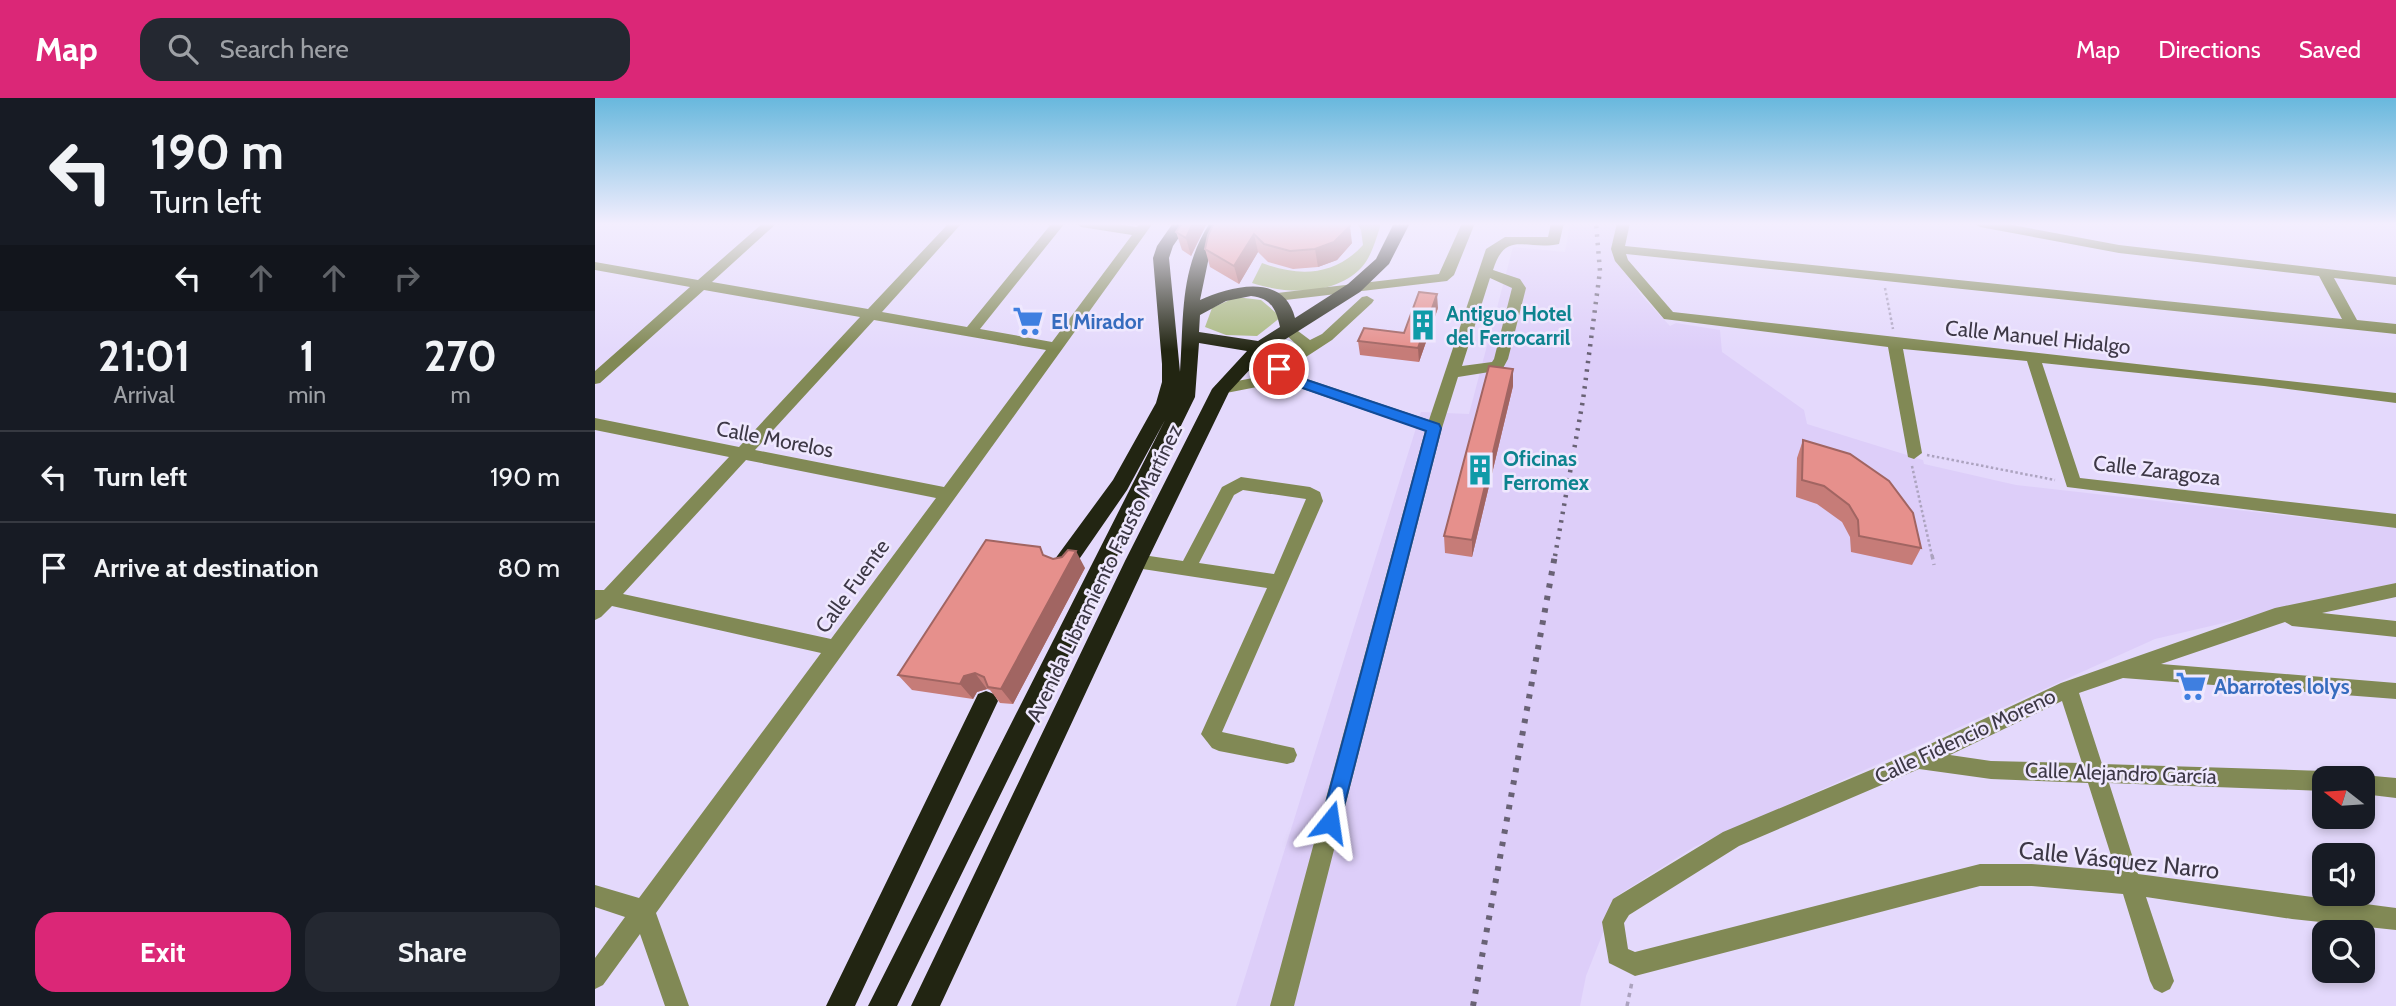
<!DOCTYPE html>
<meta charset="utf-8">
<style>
body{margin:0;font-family:Cabin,sans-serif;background:#242831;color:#f1f3f6;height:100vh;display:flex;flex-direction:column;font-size:26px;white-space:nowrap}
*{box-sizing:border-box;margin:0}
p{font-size:23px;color:#9ea1a6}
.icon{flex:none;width:38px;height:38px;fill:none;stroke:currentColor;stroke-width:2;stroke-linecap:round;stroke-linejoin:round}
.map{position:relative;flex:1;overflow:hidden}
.side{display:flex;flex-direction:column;background:#171b24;width:595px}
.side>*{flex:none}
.top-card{background:#171b24;color:#f1f3f6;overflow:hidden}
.needle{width:46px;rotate:287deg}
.controls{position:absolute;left:1717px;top:668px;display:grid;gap:14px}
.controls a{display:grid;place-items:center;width:63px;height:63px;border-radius:14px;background:#171b24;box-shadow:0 4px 10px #0003;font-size:35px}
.pin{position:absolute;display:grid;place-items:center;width:60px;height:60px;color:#fff;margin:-30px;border:4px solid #fff;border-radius:50%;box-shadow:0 2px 7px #0007}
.me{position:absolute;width:77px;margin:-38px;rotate:15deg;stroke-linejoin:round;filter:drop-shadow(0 0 5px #0008)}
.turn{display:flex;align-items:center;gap:24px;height:147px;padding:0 35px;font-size:32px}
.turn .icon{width:91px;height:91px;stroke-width:2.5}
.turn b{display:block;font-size:49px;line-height:60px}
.lanes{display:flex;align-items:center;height:66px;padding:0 35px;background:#0003;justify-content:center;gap:35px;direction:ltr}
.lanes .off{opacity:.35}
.eta{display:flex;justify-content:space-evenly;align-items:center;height:119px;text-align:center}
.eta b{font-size:42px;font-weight:800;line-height:49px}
.action{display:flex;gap:14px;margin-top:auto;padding:14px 35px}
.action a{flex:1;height:80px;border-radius:21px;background:#db2777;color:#fff;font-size:28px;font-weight:800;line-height:80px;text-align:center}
.action a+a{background:#242831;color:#f1f3f6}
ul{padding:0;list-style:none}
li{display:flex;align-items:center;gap:21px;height:91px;padding:0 35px;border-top:2px solid #363941}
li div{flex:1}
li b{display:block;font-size:26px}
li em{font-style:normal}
header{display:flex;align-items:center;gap:42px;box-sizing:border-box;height:98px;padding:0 35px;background:#db2777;color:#fff}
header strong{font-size:33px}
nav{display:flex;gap:38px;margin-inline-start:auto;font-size:24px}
.search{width:490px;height:63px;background:#242831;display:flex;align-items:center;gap:18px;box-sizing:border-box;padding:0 24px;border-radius:21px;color:#9ea1a6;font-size:26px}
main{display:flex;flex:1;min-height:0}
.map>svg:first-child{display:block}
.built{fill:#ddcef9}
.green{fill:#a7b77c}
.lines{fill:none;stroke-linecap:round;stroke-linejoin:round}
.path-far1{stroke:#aca3bf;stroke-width:2.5;stroke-dasharray:2.5 2.5;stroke-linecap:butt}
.path{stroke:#aca3bf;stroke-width:3.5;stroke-dasharray:4.5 4.5;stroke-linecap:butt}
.minor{fill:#818955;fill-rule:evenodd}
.highway{fill:#222512;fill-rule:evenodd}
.rail-far1{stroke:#696275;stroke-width:4.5;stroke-dasharray:2.5 6;stroke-linecap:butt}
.rail{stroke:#696275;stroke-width:6;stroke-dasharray:4.5 8;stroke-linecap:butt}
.wall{fill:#c67c78}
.shaded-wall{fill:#a16562}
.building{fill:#e6908c;stroke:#a16562;stroke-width:2}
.route{fill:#1a73e8;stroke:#114b97;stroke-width:2}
.labels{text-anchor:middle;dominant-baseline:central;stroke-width:5;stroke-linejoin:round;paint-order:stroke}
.culture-label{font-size:21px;font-weight:bold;fill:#0d838f;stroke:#efe8fe;text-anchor:start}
.shop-label{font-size:21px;font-weight:bold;fill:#366cbe;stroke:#efe8fe;text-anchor:start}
.street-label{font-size:21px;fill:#3d3846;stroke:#efe8fe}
.near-street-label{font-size:24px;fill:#3d3846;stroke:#efe8fe}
</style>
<header>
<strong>Map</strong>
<div class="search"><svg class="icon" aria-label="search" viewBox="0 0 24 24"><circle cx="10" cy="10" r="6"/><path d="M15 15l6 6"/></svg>Search here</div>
<nav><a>Map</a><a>Directions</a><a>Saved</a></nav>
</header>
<main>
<section class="side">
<div class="top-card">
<div class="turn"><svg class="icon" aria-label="left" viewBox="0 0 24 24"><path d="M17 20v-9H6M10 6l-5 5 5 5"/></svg><div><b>190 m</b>Turn left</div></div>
<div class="lanes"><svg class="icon" aria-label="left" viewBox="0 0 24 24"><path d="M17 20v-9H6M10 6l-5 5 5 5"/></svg><svg class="icon off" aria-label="ahead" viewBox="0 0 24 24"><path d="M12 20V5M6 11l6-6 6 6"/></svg><svg class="icon off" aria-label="ahead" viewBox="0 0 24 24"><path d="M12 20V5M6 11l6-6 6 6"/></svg><svg class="icon off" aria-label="right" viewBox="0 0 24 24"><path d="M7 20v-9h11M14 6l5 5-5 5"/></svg></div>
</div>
<div class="eta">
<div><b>21:01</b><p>Arrival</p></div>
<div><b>1</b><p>min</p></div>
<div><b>270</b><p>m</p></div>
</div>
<ul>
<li><svg class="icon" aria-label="left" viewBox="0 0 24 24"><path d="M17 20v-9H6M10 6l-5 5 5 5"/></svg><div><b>Turn left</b></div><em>190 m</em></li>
<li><svg class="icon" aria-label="arrive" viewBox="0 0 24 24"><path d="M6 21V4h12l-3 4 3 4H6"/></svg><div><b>Arrive at destination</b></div><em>80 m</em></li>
</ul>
<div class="action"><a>Exit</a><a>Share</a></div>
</section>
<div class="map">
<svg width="1801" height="908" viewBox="0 0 1801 908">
<rect width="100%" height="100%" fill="#e4d9fc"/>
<path class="built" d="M 975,125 L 1023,125 L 1022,160 L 1046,197 L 1075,228 L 1081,225 L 1125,232 L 1127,254 L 1209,312 L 1212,326 L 1328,362 L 1329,366 L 1421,387 L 1801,430 L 1801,485 L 1560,541 L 1099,749 L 1023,797 L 991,878 L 985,908 L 641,908 L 826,314 L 874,316 L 918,149 L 970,154 Z"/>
<path class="green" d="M 762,125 L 786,125 C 782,139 776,160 766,170 C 739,198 691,196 657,185 L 667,165 C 704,179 740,178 768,147 L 766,132 Z
M 641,199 L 666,202 L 686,219 L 662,238 L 631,237 L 610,229 L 617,210 Z"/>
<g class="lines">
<path class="path-far1" d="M 1290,190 L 1298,231
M 1332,357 L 1460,382
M 1317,368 L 1337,458"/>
<path class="path" d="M 1337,457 L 1339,467
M 1032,908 L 1037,884"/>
<path class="minor" d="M 168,125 L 182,125 L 117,184 L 273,211 L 354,125 L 367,125 L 287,214 L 372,229 L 457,125 L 470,125 L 385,231 L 457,244 L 537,137 L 486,129 L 480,125 L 514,125 L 542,129 L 545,125 L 558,125 L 61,815 L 94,908 L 70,908 L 45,836 L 8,887 L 0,891 L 0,860 L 30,819 L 0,809 L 0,787 L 44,800 L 226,555 L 17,508 L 6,519 L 0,522 L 0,492 L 9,492 L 134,359 L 0,332 L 0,320 L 144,349 L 265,219 L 109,192 L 5,285 L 0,286 L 0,273 L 95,189 L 0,172 L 0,164 L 103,182 ZM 279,222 L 451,252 L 349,389 L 160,352 ZM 151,362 L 341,400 L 236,541 L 28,496 Z
M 867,125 L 880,125 L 859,177 L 852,183 L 682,203 L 675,199 L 682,195 L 844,176 Z
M 956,125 L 969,125 L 964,146 C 930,153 911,131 898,172 L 925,181 L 931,190 L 913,261 L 907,272 L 863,279 L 847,330 L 699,908 L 675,908 L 830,333 L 702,289 L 683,277 L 667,288 L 626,296 L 618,291 L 621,287 L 658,280 L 705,250 L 687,233 L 689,230 L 699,230 L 715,242 L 727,236 L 767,199 L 772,198 L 779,202 L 777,205 L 737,242 L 694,270 L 712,281 L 834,322 L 891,151 L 910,139 L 953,139 ZM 895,180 L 917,190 L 899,261 L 897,264 L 867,268 Z
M 1022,125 L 1035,125 L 1030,148 L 1747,221 L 1724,178 L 1524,155 L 1385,129 L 1379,125 L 1407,125 L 1524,147 L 1801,179 L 1801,187 L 1739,180 L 1762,222 L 1801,226 L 1801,236 L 1031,156 L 1033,162 L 1078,214 L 1801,295 L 1801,305 L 1669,288 L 1447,265 L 1485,380 L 1801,416 L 1801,430 L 1472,389 L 1432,263 L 1308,251 L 1327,355 L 1319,361 L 1313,359 L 1293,249 L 1069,221 L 1020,163 L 1016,151 Z
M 646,379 L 715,389 L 725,394 L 728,403 L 627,634 L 699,650 L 702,657 L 699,664 L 692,666 L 624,653 L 617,650 L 606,636 L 672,490 L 541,470 L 535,468 L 532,463 L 535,458 L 541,456 L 588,463 L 627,389 ZM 648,392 L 711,401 L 679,476 L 604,465 L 639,397 Z
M 1801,485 L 1801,499 L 1727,515 L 1801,523 L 1801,539 L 1697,528 L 1690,524 L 1566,566 L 1801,585 L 1801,601 L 1528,580 L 1484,595 L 1507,666 L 1729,673 L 1736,676 L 1738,681 L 1729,681 L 1729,693 L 1514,685 L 1543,776 L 1801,810 L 1801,832 L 1697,821 L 1551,799 L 1579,883 L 1575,891 L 1567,895 L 1559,891 L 1555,883 L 1528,796 L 1437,788 L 1385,788 L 1040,878 L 1014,865 L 1007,824 L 1018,801 L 1128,734 L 1316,655 L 1466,585 L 1680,510 ZM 1467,603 L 1487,665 L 1396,663 L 1355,657 ZM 1324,671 L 1396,681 L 1493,685 L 1521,773 L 1437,766 L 1385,766 L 1040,854 L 1033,851 L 1029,825 L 1034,817 L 1144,748 Z
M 1768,677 L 1801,680 L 1801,700 L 1768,696 L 1768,681 L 1760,681 Z"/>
<path class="highway" d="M 578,125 L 594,125 L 578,148 L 574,160 L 585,274 C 589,222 584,171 615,125 L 631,125 L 615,154 L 605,202 C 636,188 689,174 700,220 L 753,186 L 781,161 L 799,125 L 815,125 L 794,166 L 765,194 L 672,253 L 634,294 L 552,463 L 345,908 L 316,908 L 530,463 L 617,291 L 652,253 L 604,245 L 600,299 L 302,908 L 273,908 L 570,322 L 532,392 L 476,473 L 468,475 L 460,473 L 457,467 L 460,461 L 518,382 L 561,305 L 567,284 L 567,266 L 558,160 L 562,148 ZM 656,198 C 676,200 681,211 685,229 L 663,243 L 604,234 L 605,217 L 631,203 Z
M 391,593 L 399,596 L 403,603 L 260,908 L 231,908 L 383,596 Z"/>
<path class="rail-far1" d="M 960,458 L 988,302 L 1005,173 L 1001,125"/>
<path class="rail" d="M 878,908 L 960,457"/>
</g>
<path class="wall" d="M 587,125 L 612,125 L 596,158 L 587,152 L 581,134 Z
M 619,125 L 757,145 L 742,162 L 723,169 L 698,171 L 673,164 L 663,154 L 644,186 L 615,169 L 610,151 Z
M 843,210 L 824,264 L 765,257 L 763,243 L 809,235 Z
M 918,271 L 918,288 L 877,459 L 850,455 L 849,438 Z
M 1208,342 L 1326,450 L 1317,467 L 1256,454 L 1255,439 L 1247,424 L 1222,406 L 1201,399 L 1202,360 Z
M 450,458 L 490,470 L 418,606 L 405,605 L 395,592 L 392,591 L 382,594 L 378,601 L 317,592 L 303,577 Z"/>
<path class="shaded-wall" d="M 598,125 L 612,125 L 596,158 L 591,140 Z
M 755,128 L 757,145 L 742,162 L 723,169 L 720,151 Z
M 659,136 L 663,154 L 644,186 L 639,168 Z
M 842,196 L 843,210 L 824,264 L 823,250 Z
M 918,271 L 918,288 L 877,459 L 877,442 Z
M 481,453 L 490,470 L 418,606 L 406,591 Z
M 380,575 L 392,591 L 382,594 L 378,601 L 365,586 L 369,578 Z"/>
<path class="building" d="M 587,125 L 598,125 L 591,140 L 581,134 Z
M 619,125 L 754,125 L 755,128 L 739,144 L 720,151 L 695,153 L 669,146 L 659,136 L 639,168 L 610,151 L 613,137 Z
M 824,194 L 842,196 L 823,250 L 763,243 L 769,230 L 809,235 Z
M 894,268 L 918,271 L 877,442 L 849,438 Z
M 1208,342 L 1255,356 L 1294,383 L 1318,415 L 1326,450 L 1264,438 L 1263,422 L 1254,407 L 1229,388 L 1207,382 Z
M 391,442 L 445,449 L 448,457 L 458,461 L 467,459 L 473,452 L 481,453 L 406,591 L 393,589 L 389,579 L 380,575 L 369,578 L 365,586 L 303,577 Z"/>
<linearGradient id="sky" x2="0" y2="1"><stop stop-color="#68b8dd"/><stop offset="0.5" stop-color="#f3eefe"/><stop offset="1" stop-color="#f3eefe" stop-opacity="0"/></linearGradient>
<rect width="1801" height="252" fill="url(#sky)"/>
<path class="route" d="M 684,267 L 712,282 L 844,326 L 846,330 L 745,724 L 742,731 L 735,733 L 729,731 L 726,724 L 831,333 L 702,288 L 679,274 L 679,268 Z"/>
<defs>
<g id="supermarket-bare" transform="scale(2.415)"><path d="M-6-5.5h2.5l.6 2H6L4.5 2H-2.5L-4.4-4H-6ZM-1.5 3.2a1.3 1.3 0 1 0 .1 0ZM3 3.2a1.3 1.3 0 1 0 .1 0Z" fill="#3f7fe0" stroke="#efe8fe" stroke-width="2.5" paint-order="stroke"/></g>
<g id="building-bare" transform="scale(2.415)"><path d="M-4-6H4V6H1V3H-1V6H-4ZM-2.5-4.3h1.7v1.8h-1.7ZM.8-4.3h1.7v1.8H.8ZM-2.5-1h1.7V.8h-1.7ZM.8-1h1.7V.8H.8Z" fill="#0f9aa8" stroke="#efe8fe" stroke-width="2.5" paint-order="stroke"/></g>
</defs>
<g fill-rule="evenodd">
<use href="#supermarket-bare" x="433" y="223"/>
<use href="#building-bare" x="828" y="227"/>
<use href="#building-bare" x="885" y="372"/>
<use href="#supermarket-bare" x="1596" y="588"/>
</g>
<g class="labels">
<g class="culture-label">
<text x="851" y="215">Antiguo Hotel<tspan x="851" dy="24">del Ferrocarril</tspan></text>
<text x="908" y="360">Oficinas<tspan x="908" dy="24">Ferromex</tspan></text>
</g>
<g class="shop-label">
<text x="456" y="223">El Mirador</text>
<text x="1619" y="588">Abarrotes lolys</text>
</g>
<g class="street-label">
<text transform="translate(1443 239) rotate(6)">Calle Manuel Hidalgo</text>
<text transform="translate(180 341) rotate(11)">Calle Morelos</text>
<text transform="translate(1562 372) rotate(7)">Calle Zaragoza</text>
<text transform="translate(509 475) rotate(-64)">Avenida Libramiento Fausto Martínez</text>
<text transform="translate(257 488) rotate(-54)">Calle Fuente</text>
<text transform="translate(1370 638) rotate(-25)">Calle Fidencio Moreno</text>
<text transform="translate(1526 675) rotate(2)">Calle Alejandro García</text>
</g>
<g class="near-street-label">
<text transform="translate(1524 762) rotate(6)">Calle Vásquez Narro</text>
</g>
</g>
</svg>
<div class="controls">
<a><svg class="needle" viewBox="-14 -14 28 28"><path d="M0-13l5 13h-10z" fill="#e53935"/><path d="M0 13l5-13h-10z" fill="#9ea1a6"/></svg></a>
<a><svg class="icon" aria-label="sound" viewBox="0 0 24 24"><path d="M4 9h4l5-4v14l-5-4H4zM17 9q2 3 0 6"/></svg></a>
<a><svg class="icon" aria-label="search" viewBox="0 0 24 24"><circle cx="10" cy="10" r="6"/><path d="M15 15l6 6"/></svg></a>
</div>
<div class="pin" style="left:684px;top:271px;background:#d93025"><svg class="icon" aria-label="arrive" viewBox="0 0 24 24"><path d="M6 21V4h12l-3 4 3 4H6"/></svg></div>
<svg class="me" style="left:735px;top:724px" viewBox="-20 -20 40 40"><path d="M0-17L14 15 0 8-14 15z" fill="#1a73e8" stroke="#fff" stroke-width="4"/></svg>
</div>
</main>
